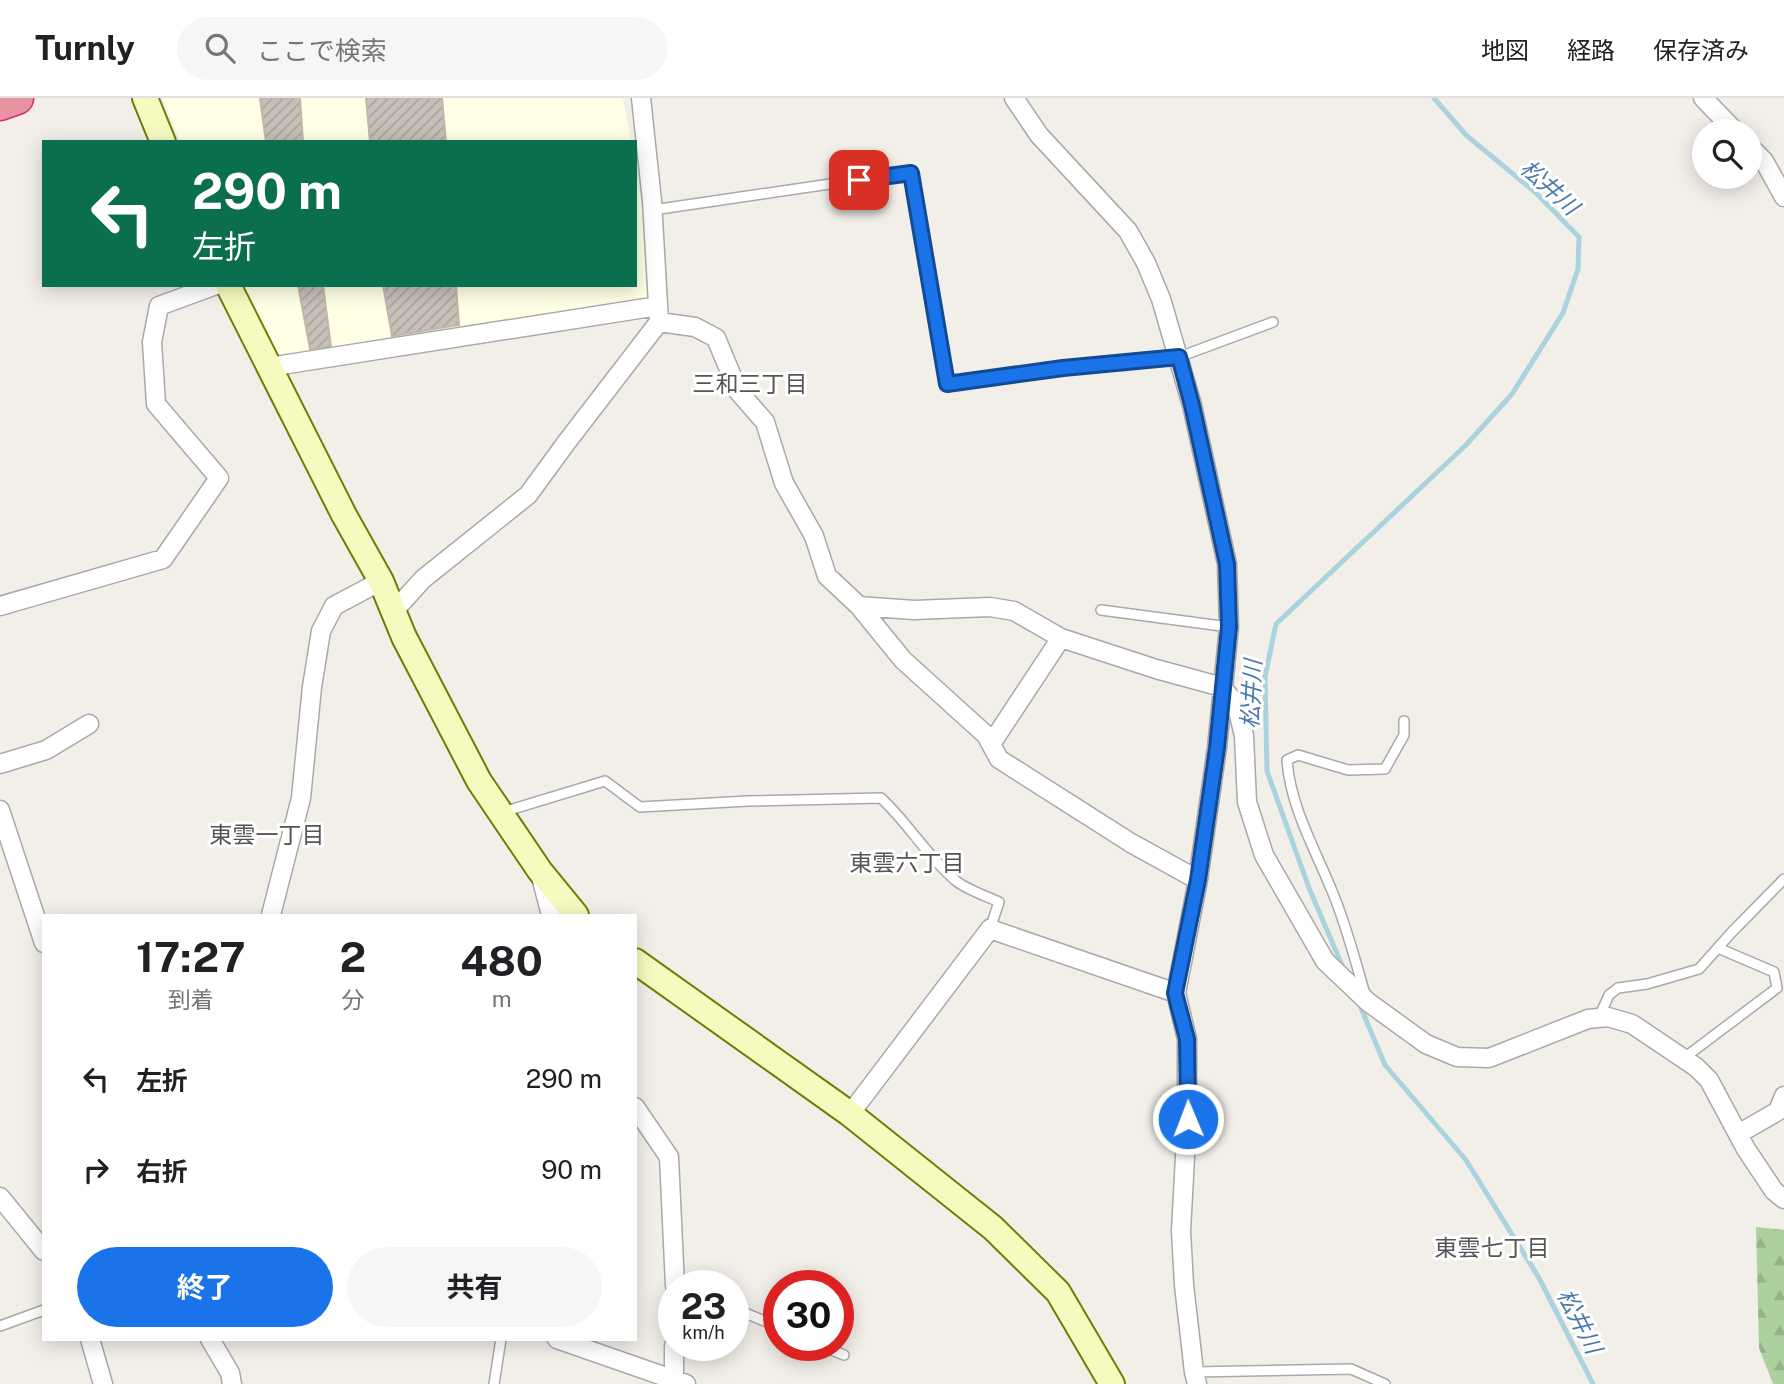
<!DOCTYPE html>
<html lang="ja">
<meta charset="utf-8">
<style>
body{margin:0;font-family:"Public Sans","Noto Sans JP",sans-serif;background:#f6f6f6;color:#202124;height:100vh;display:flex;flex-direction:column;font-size:26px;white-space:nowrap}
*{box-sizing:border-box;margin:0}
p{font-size:23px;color:#757577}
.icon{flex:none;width:38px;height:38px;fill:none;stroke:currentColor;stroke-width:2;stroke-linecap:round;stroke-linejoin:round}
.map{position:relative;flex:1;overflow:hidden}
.sheet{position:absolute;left:42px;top:816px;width:595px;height:427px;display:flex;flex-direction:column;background:#fff;border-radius:0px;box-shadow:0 4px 18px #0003}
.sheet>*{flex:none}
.top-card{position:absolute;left:42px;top:42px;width:595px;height:147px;border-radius:0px;box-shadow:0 4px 18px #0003;background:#0b6e4f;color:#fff;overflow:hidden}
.tools{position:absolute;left:1692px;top:21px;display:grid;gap:14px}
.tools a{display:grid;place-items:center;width:70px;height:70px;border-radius:50%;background:#fff;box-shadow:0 4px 18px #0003;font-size:35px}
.speed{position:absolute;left:658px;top:1172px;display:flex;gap:14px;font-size:35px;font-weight:700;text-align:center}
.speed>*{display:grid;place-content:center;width:91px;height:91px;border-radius:50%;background:#fff;box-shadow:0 4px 18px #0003;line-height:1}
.speed small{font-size:18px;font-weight:400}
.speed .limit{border:10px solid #d22;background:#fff;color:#111}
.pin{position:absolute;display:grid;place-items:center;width:60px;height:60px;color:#fff;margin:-30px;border-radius:14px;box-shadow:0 4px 10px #0006}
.me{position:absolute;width:77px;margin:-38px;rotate:359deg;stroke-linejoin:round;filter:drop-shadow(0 0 5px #0008)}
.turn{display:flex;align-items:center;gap:24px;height:147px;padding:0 35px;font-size:32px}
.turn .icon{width:91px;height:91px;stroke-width:2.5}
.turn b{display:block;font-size:49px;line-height:60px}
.eta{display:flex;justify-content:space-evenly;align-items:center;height:119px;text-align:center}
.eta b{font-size:42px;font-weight:700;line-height:49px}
.cta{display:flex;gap:14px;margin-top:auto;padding:14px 35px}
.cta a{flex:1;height:80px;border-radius:42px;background:#1a73e8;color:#fff;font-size:28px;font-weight:700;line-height:80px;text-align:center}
.cta a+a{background:#f6f6f6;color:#202124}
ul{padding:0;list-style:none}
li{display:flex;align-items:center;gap:21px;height:91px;padding:0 35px}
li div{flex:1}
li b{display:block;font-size:26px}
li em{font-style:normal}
header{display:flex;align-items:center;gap:42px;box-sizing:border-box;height:98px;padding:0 35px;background:#fff;border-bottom:2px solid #e0e0e0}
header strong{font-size:33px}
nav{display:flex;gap:38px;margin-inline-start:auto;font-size:24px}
.search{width:490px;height:63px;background:#f6f6f6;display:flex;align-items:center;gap:18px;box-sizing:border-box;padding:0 24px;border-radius:38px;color:#757577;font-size:26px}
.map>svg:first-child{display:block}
.education{fill:#ffffe5}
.forest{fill:url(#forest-firs)}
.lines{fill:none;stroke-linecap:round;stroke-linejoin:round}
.stream{stroke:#aad3df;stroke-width:5}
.building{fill:url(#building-hatch);stroke:#c4b6ab;stroke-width:2}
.lane-casing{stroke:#a9a9a9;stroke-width:12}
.street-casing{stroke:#a9a9a9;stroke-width:21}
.secondary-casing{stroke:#707d05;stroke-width:28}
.highway-casing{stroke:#dc2a67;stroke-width:35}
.lane{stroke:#fff;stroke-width:9}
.street{stroke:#fff;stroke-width:18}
.secondary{stroke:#f7fabf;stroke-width:24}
.highway{stroke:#e892a2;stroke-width:32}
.route-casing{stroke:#114b97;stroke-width:18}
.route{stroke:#1a73e8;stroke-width:12}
.labels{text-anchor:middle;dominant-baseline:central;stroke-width:6;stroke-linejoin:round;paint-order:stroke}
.water-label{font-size:23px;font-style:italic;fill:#4a7aab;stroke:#fff}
.neighbourhood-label{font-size:23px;fill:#555;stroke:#fff}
</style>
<header>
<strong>Turnly</strong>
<div class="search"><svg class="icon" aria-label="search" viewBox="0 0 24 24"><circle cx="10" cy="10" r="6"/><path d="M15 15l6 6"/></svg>ここで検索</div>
<nav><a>地図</a><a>経路</a><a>保存済み</a></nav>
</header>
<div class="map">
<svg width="1784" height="1286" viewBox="0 0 1784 1286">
<defs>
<pattern id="forest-firs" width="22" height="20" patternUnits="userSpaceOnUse" patternTransform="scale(1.75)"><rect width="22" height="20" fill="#add19e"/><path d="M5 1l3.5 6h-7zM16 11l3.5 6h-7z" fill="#95b388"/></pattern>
<pattern id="building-hatch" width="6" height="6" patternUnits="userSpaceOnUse" patternTransform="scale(1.75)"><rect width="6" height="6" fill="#c7bfb8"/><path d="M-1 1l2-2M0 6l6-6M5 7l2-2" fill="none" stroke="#aba49e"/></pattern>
</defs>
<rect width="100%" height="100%" fill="#f2efe9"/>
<path class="education" d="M 163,0 L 623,0 L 631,44 L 180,44 Z
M 635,69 L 658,197 L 269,269 L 237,187 L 635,187 Z"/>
<path class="forest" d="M 1756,1129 L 1784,1132 L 1784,1286 L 1773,1286 L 1759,1250 Z"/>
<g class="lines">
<path class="stream" d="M 1344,872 L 1309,790 L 1267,673 L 1265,579 L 1276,526 L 1465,348 L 1512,296 L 1563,215 L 1578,171 L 1579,139 L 1536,95 L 1466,37 L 1434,0
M 1358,903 L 1385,967 L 1466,1062 L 1539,1180 L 1593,1286"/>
</g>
<path class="building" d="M 276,0 L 300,0 L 303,44 L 266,44 L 260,1 Z
M 366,0 L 442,0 L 446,44 L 370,44 Z
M 298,187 L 323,187 L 331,249 L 310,251 Z
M 383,187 L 456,187 L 459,227 L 392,238 Z"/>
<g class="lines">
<g class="lane-casing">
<path id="lane" d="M 653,112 L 911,74 L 947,286 L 1064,270 L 1179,259 L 1273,224
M 1101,512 L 1229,529
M 503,714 L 605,683 L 640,709 L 748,703 L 881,700 C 908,725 927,758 955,782 C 965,791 986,798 999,804 L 990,831
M 1365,896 C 1355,862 1346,826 1332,793 C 1315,751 1290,708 1287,662 L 1298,657 L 1348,672 L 1385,671 L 1404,637 L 1404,623
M 1599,919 L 1609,897 L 1618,890 L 1647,886 L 1699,871 L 1731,835 L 1784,781
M 1684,960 L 1777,890 L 1774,874 L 1718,850
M 733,1210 L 779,1229
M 0,1228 L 44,1212
M 822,1248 L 844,1257
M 1194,1274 L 1351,1271 L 1385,1286
M 494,1286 L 501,1241"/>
</g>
<g class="street-casing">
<path id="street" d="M 1014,0 L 1039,37 L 1128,133 L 1146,165 L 1161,201 L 1192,307 L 1227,466 L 1229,529 L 1217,650 L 1198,782 L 1176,895 L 1187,941 L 1187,1022 L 1181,1133 L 1184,1187 L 1194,1274 L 1197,1286
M 1703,0 L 1735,33
M 1750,49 L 1764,63 L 1784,99
M 659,224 L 695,229 L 716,240 L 738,293 L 765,324 L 784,385 L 814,438 L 827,478 L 859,508 L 903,562 L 986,637 L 999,661 L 1131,745 L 1198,782
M 269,269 L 658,208
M 0,508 L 163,461 L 219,380 L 156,306 L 152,244 L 159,208 L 216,187
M 859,508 L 914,512 L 990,509 L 1014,513 L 1061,540 L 1156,571 L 1222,589 L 1237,608 L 1244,638 L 1247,704 L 1264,757 L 1325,863 L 1368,904 L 1426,946 L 1457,959 L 1489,960 L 1588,921 L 1608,919 L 1632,926 L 1696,969 L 1709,982 L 1746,1051 L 1774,1093 L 1784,1101
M 393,514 L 423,481 L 528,397 L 566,345 L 659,224 L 652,103 L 641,0
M 991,646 L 1061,540
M 0,666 L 46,652 L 89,626
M 0,712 L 44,845
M 541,779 L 551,817
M 271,817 L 301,700 L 312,589 L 321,533 L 334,508 L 381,483
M 635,1009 L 669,1059 L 675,1188
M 850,1016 L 990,831 L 1176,895
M 1738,1036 L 1778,1013 L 1784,998
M 0,1099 L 44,1153
M 90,1241 L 103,1286
M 210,1241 L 230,1275 L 232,1286
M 557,1241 L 686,1286
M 674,1286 L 674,1248"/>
</g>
<g class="secondary-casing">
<path id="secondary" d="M 145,0 L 163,44
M 228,187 L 344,417 L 381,483 L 404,539 L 479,683 L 540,773 L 576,817
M 635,863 L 850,1016 L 993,1130 L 1058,1194 L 1112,1286"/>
</g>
<g class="highway-casing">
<path id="highway" d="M 0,6 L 17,0"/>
</g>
<use href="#lane" class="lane"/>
<use href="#street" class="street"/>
<use href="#secondary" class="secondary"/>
<use href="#highway" class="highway"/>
</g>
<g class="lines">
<g class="route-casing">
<path id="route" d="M 859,82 L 911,75 L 947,286 L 1063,270 L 1179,259 L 1192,307 L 1227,466 L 1229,529 L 1217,650 L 1198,782 L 1175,895 L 1187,941 L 1188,1021"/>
</g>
<use href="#route" class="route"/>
</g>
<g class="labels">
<g class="water-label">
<text transform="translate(1550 89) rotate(42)">松井川</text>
<text transform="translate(1251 596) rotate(-87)">松井川</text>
<text transform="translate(1580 1223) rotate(63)">松井川</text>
</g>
<g class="neighbourhood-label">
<text x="750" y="285">三和三丁目</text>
<text x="267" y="736">東雲一丁目</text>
<text x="907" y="764">東雲六丁目</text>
<text x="1492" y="1149">東雲七丁目</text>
</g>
</g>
</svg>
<div class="tools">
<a><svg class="icon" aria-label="search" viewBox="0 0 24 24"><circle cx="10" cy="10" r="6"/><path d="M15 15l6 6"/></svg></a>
</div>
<div class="speed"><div>23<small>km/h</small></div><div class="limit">30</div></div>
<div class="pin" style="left:859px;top:82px;background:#d93025"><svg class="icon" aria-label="arrive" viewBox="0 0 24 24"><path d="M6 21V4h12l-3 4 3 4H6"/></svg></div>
<svg class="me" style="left:1188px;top:1021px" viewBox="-20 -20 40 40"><circle r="17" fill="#1a73e8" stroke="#fff" stroke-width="3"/><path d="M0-11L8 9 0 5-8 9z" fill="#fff"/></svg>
<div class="top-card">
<div class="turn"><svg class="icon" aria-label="left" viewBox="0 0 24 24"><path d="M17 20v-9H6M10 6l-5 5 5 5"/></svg><div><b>290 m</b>左折</div></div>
</div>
<section class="sheet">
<div class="eta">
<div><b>17:27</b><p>到着</p></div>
<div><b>2</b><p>分</p></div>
<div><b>480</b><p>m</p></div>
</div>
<ul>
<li><svg class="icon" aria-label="left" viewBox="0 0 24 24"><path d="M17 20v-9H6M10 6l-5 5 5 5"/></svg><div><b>左折</b></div><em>290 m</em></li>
<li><svg class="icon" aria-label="right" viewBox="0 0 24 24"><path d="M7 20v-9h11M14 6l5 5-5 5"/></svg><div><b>右折</b></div><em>90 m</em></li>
</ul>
<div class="cta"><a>終了</a><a>共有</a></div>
</section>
</div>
